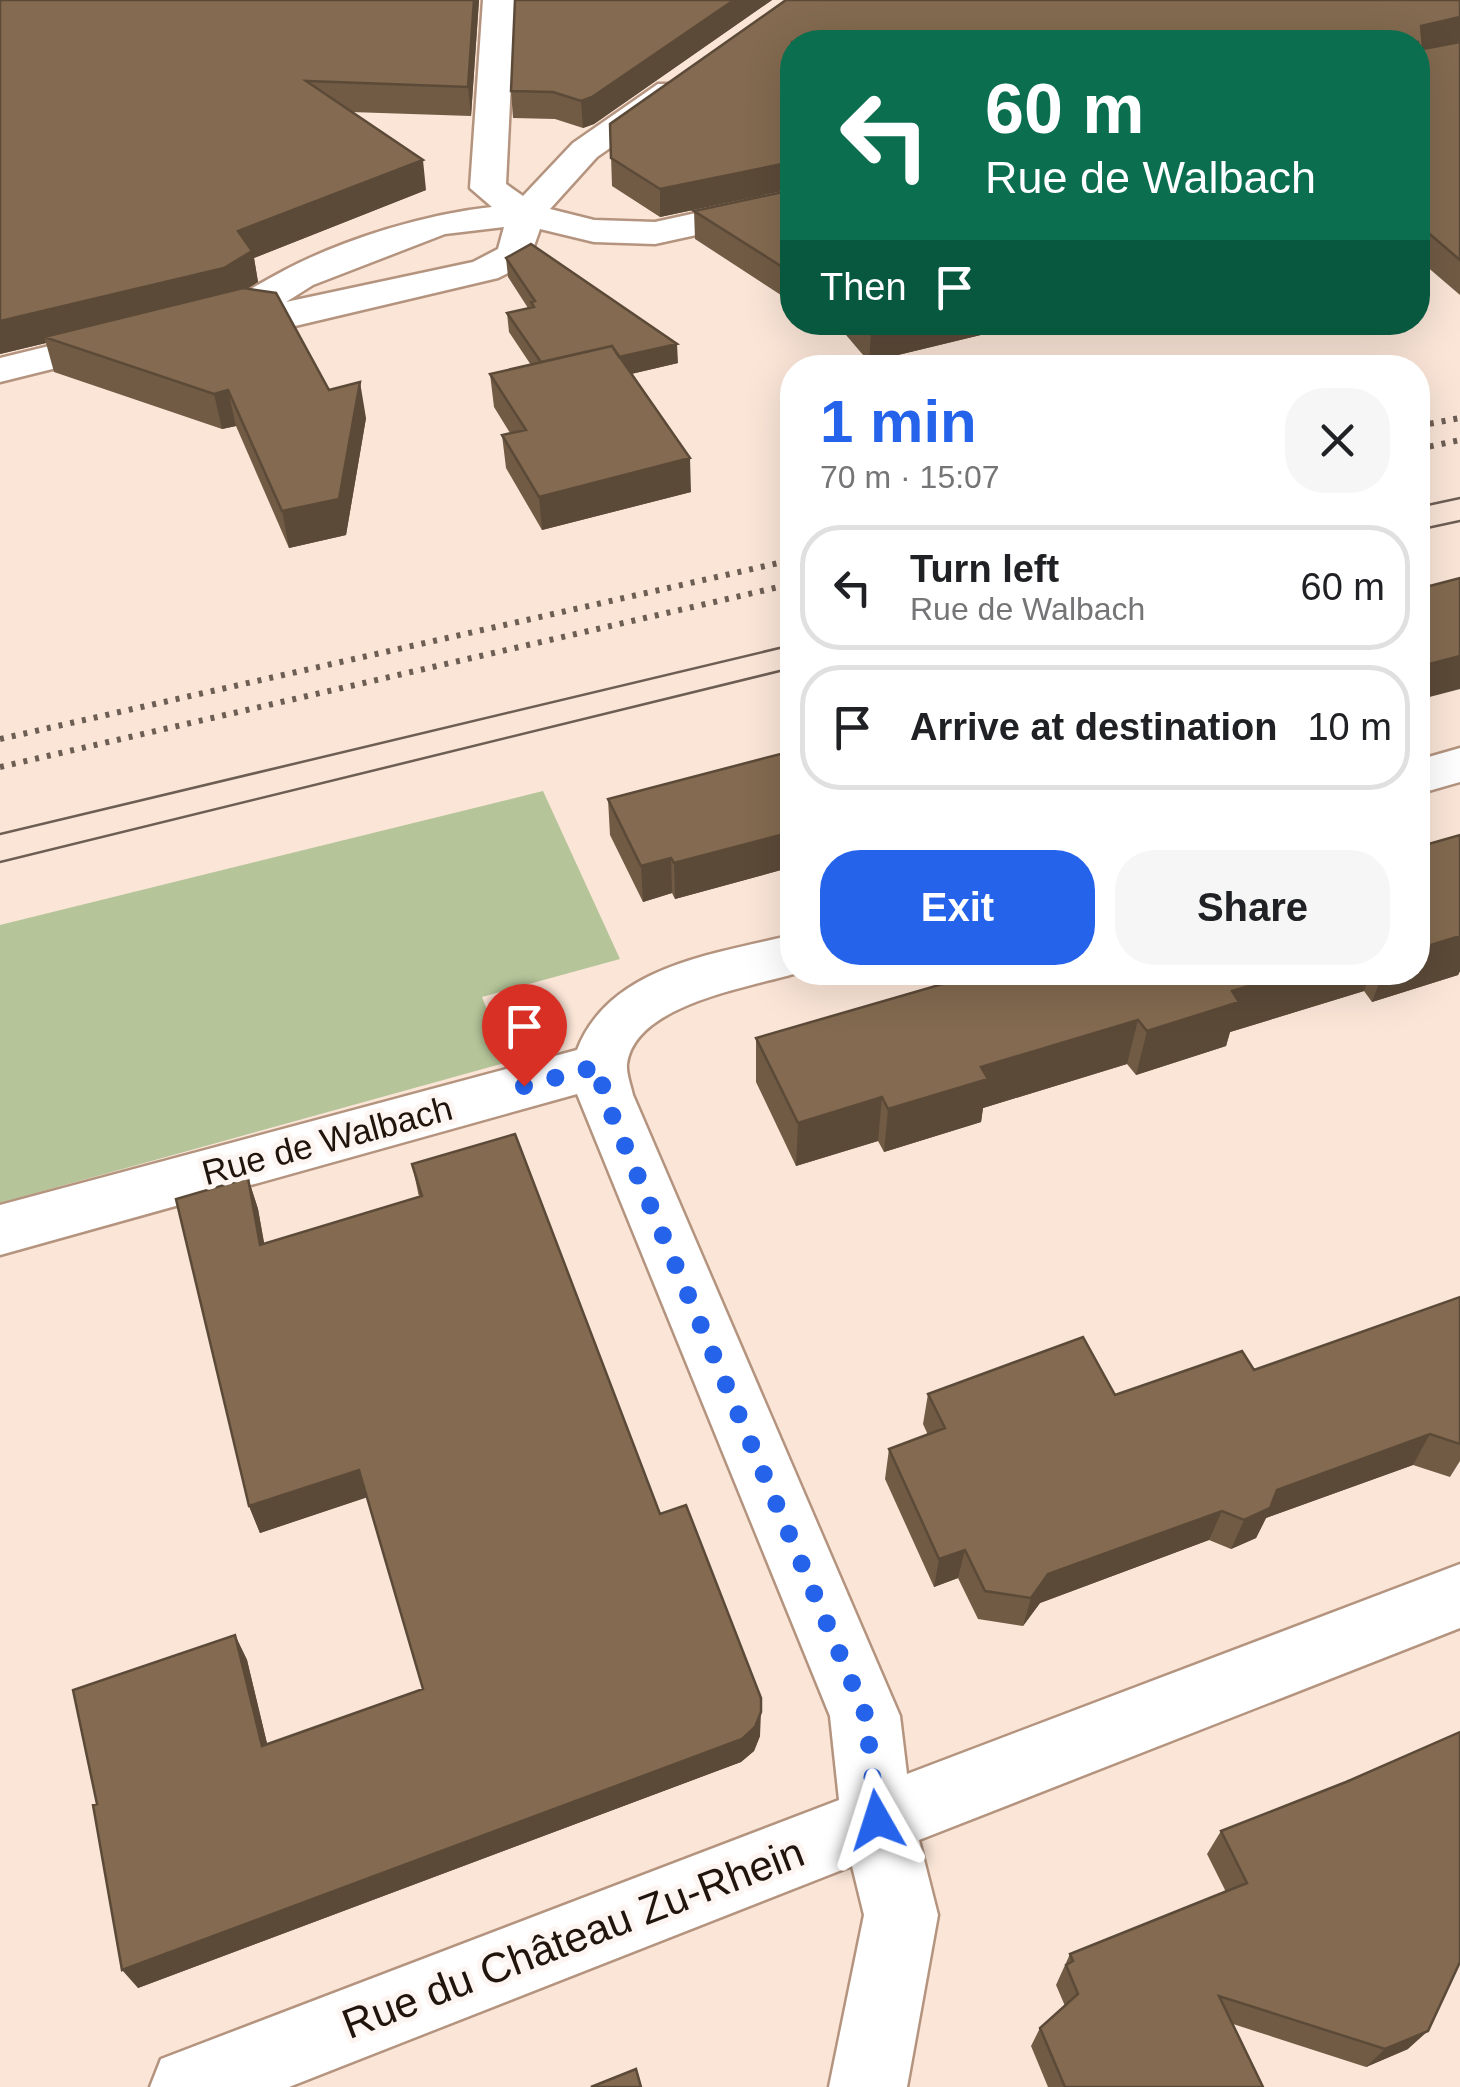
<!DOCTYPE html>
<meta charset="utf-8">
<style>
body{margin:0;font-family:Arial,sans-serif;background:#f6f6f6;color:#202124;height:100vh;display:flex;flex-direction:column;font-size:38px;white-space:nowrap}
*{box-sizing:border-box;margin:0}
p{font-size:32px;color:#757577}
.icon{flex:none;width:55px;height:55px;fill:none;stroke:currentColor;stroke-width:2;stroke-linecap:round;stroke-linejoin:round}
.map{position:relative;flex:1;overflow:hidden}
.drawer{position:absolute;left:780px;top:355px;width:650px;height:630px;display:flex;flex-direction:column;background:#fff;border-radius:40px;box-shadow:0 10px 40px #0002}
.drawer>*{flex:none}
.hud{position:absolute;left:780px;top:30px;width:650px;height:305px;border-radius:40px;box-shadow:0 10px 40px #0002;background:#0b6e4f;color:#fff;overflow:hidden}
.pin{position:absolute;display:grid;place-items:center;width:85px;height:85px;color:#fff;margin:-102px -42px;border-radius:50% 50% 50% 0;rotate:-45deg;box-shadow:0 0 10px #0007}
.pin .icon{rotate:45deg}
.me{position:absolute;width:110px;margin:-55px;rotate:354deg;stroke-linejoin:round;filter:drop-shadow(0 0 8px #0008)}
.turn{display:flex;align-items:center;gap:35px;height:210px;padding:0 40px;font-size:45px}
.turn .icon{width:130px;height:130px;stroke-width:2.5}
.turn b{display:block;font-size:70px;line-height:85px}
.then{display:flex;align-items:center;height:95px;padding:0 40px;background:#0003;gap:20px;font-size:38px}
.round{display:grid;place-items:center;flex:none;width:105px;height:105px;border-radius:40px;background:#f6f6f6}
.overview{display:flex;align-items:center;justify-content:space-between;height:170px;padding:0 40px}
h1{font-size:60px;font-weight:600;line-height:75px;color:#2563eb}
.button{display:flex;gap:20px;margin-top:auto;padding:20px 40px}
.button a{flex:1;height:115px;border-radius:40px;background:#2563eb;color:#fff;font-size:40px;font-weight:600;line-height:115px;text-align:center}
.button a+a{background:#f6f6f6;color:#202124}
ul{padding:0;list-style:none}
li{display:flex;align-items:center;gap:30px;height:125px;margin:0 20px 15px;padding:0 20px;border:5px solid #e0e0e0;border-radius:40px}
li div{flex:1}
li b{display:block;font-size:38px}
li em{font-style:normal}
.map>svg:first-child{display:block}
.green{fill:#b5c499}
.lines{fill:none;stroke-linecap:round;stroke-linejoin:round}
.street-casing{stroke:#b4947f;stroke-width:5}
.street{fill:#fff;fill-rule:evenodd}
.tram{stroke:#6d5e54;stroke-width:2.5}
.rail{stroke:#6d5e54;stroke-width:6;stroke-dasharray:4 8;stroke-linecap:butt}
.wall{fill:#715b45}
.shaded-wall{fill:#5c4a38}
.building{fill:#836a50;stroke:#5c4a38;stroke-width:2.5}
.route{stroke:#2563eb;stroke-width:18;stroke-dasharray:0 32.4}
.labels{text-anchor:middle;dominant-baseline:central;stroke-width:10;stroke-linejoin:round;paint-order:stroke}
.street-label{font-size:35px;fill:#20140c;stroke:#fdf5f1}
.near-street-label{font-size:42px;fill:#20140c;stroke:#fdf5f1}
</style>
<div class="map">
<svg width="1460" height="2087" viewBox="0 0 1460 2087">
<rect width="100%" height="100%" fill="#fae5d7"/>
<path class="green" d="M 543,791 L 620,959 L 482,997 L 508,1062 L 0,1203 L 0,925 Z"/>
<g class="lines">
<g class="street-casing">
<path id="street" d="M 483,0 L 515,0 L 506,184 L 523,196 L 573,143 L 658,84 L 682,84 L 687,91 L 682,98 L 597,157 L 550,209 L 594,220 L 655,222 L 792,192 L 792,214 L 655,244 L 594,242 L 540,229 L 528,263 L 498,278 L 295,326 L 250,320 L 207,332 L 193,328 L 188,320 L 193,312 C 234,301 249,289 285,270 C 344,239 426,214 492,207 L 470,188 ZM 504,227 L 498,249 L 473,262 L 286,302 L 313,285 L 445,234 Z
M 123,328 L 137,332 L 143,340 L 137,348 L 0,382 L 0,358 Z
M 1460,748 L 1460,782 L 1418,794 L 1418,760 Z
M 792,935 L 792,972 L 800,972 C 753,987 635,1003 627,1064 C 626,1073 631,1086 633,1095 L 900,1716 L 907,1774 L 1460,1564 L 1460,1628 L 919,1840 L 938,1915 L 907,2087 L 829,2087 L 864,1915 L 852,1866 L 289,2087 L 150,2087 L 161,2059 L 839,1800 L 830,1716 L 577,1094 L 0,1255 L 0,1205 L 577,1050 C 609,966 715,954 792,935 Z"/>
</g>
<use href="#street" class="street"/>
<path class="tram" d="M 1418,507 L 1460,498
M 1418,530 L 1460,521
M 0,834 L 792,645
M 0,862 L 792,668"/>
<path class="rail" d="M 1418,426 L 1460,418
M 1418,449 L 1460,440
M 0,739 L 792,560
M 0,767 L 792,584"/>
</g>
<path class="wall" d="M 0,0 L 479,0 L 471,116 L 351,112 L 426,190 L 254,258 L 258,282 L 247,289 L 329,390 L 366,418 L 346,535 L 289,548 L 236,426 L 222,429 L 54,372 L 46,343 L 0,354 Z
M 515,0 L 772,0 L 594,124 L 583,128 L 555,119 L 513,118 L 511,91 Z
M 1460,0 L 1460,295 L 1418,259 L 1418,42 L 792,189 L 660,217 L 612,186 L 610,124 Z
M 792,190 L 792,295 L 784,297 L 695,239 L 694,211 Z
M 506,258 L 678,363 L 631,374 L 691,492 L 542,530 L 506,468 L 502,435 L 510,433 L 494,407 L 490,374 L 531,365 L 509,332 L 507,313 L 528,308 L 508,277 Z
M 835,322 L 1035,322 L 869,362 Z
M 792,751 L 792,867 L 675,899 L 672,893 L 643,902 L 610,835 L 608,799 Z
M 1460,835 L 1460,971 L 1458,975 L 1372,1002 L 1364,991 L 1230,1032 L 1226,1046 L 1136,1075 L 1127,1064 L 983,1108 L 981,1122 L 884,1152 L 878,1141 L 796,1166 L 756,1082 L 756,1038 L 984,972 L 1418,972 Z
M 412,1164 L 660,1514 L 760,1736 L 754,1751 L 741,1762 L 138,1988 L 97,1804 L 235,1635 L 247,1660 L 267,1744 L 423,1689 L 367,1497 L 260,1533 L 249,1506 L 248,1178 L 258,1209 L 264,1244 L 419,1197 Z
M 1460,1297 L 1460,1461 L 1450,1477 L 1413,1465 L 1266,1518 L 1256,1538 L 1231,1549 L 1209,1540 L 1040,1603 L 1023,1626 L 978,1619 L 958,1578 L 934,1587 L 885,1479 L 889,1449 L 928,1435 L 923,1424 L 928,1394 L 1115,1395 L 1254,1370 Z
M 1221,1831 L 1408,2049 L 1366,2067 L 1233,2024 L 1263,2087 L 1048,2087 L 1031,2046 L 1040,2028 L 1065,2006 L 1056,1985 L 1070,1954 L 1226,1892 L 1207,1854 Z"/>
<path class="shaded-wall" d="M 474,0 L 479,0 L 471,116 L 468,87 Z
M 734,0 L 772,0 L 594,124 L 583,128 L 581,101 Z
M 1460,17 L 1460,42 L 1418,52 L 1421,26 Z
M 423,160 L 426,190 L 254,258 L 258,282 L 231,298 L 44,337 L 46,343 L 0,354 L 0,321 Z
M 792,162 L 792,189 L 660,217 L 660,189 Z
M 792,266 L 792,295 L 784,297 L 784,268 Z
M 918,322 L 1035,322 L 869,362 L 871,333 Z
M 677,344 L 678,363 L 550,393 L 549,374 Z
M 360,382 L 366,418 L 346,535 L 289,548 L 282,511 Z
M 228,390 L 236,426 L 222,429 L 214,394 Z
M 690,458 L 691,492 L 542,530 L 539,497 Z
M 1460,656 L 1460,689 L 1418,700 L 1418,667 Z
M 792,832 L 792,867 L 675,899 L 674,863 Z
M 671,858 L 672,893 L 643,902 L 641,866 Z
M 1460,936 L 1460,971 L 1458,975 L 1372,1002 L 1383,972 L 1418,972 L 1418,949 Z
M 1295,972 L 1371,972 L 1364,991 L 1230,1032 L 1226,1046 L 1136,1075 L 1147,1031 L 1232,991 Z
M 1138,1020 L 1127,1064 L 983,1108 L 981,1122 L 884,1152 L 888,1109 L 981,1067 Z
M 882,1097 L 878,1141 L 796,1166 L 798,1123 Z
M 248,1178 L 258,1209 L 270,1275 L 260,1245 Z
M 1430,1434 L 1413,1465 L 1266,1518 L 1256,1538 L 1231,1549 L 1244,1520 L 1277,1490 Z
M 359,1470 L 368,1497 L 260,1533 L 249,1506 Z
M 1222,1511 L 1209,1540 L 1040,1603 L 1023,1626 L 1031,1598 L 1048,1574 Z
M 965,1550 L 958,1578 L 934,1587 L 939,1559 Z
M 235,1635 L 247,1660 L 273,1768 L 262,1746 Z
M 761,1712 L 760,1736 L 754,1751 L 741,1762 L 138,1988 L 122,1970 Z
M 1428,2031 L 1408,2049 L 1366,2067 L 1385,2049 Z"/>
<path class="building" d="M 0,0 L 474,0 L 468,87 L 306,81 L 423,160 L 238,231 L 252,251 L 224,268 L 0,321 Z
M 515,0 L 734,0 L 592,97 L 581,101 L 553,92 L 511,91 Z
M 786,0 L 1460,0 L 1460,17 L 1421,26 L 1423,49 L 1460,42 L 1460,260 L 1418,224 L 1418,42 L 792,42 L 792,162 L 660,189 L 611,158 L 610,124 Z
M 792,190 L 792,266 L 784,268 L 694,211 Z
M 531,244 L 677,344 L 619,357 L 612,346 L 541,362 L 507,313 L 534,307 L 531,302 L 535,301 L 506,258 Z
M 243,288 L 276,293 L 329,390 L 360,382 L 339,499 L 282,511 L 228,390 L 214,394 L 44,337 Z
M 861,322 L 918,322 L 871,333 Z
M 612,346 L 690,458 L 539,497 L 502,435 L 526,430 L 490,374 Z
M 1460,578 L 1460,656 L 1418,667 L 1418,589 Z
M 792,751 L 792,832 L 674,863 L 671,858 L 641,866 L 608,799 Z
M 1460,835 L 1460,936 L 1418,949 L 1418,847 Z
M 984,972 L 1295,972 L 1232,991 L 1239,1002 L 1147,1031 L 1138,1020 L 981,1067 L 988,1079 L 888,1109 L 882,1097 L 798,1123 L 756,1038 Z
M 515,1134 L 660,1514 L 686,1505 L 761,1698 L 761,1712 L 755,1727 L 742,1739 L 122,1970 L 93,1805 L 97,1804 L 73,1690 L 235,1635 L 262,1746 L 423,1689 L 359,1470 L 249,1506 L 176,1199 L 248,1178 L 260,1245 L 422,1196 L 412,1164 Z
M 1460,1297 L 1460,1444 L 1430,1434 L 1277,1490 L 1270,1508 L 1244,1520 L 1222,1511 L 1048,1574 L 1031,1598 L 985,1591 L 965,1550 L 939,1559 L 889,1449 L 945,1428 L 928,1394 L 1083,1337 L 1115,1395 L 1242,1351 L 1254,1370 Z
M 1460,1732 L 1460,1962 L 1428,2031 L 1385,2049 L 1219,1996 L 1263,2087 L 1065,2087 L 1040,2028 L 1078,1994 L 1066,1965 L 1073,1961 L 1070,1954 L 1247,1883 L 1221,1831 L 1346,1782 Z
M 636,2069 L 641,2087 L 591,2087 Z"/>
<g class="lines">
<path class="route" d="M 524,1086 L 599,1066 L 604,1096 L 866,1716 L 877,1820"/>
</g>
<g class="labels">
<g class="street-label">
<text transform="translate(327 1140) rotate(-15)">Rue de Walbach</text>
</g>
<g class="near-street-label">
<text transform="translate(573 1938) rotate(-21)">Rue du Château Zu-Rhein</text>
</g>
</g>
</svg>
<div class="pin" style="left:524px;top:1086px;background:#d93025"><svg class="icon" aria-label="arrive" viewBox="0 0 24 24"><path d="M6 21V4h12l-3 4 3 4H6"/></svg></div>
<svg class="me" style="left:877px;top:1820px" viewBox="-20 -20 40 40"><path d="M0-17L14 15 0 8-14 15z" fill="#2563eb" stroke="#fff" stroke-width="4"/></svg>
<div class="hud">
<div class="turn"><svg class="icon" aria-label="left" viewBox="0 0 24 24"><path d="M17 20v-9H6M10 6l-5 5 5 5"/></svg><div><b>60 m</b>Rue de Walbach</div></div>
<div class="then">Then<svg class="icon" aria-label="arrive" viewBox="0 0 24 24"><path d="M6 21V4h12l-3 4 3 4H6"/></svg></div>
</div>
<section class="drawer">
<div class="overview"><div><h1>1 min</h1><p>70 m · 15:07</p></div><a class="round"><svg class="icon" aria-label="close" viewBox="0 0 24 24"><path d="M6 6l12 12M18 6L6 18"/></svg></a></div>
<ul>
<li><svg class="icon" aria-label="left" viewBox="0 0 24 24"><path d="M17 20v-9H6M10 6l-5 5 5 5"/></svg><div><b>Turn left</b><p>Rue de Walbach</p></div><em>60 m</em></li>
<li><svg class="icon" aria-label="arrive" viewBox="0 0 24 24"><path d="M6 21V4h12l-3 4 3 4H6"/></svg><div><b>Arrive at destination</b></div><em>10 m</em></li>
</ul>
<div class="button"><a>Exit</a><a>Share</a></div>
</section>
</div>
